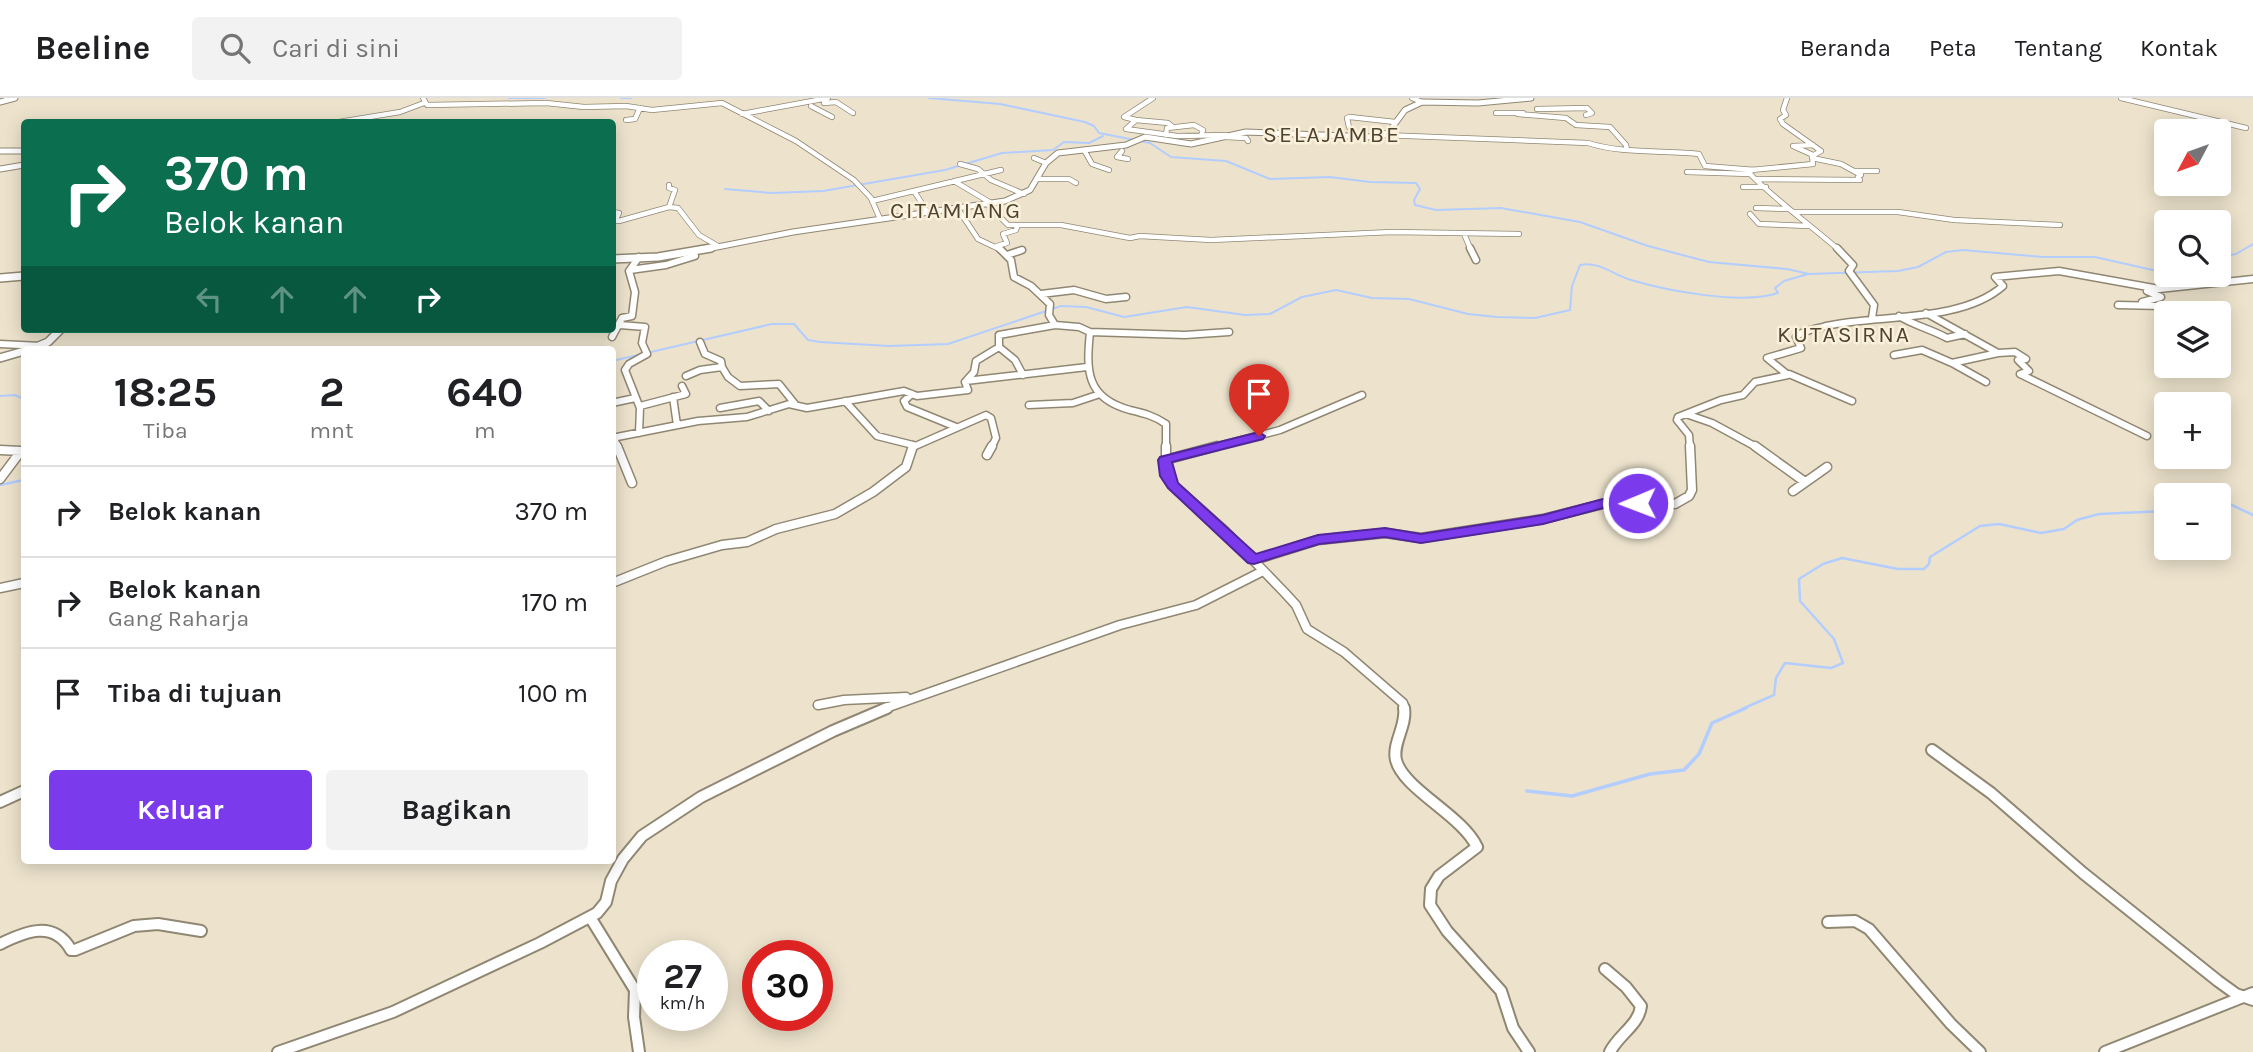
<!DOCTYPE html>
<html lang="id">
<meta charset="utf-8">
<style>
body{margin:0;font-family:Karla,sans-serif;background:#f2f2f2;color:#202124;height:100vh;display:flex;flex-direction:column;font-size:26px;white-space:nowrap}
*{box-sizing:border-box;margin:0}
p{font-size:23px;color:#757577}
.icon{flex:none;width:38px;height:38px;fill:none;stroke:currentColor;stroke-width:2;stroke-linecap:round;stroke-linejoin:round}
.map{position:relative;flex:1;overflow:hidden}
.panel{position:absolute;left:21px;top:248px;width:595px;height:518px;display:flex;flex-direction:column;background:#fff;border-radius:7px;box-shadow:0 4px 18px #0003}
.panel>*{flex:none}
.top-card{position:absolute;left:21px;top:21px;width:595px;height:214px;border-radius:7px;box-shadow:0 4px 18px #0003;background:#0b6e4f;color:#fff;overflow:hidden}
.needle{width:46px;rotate:229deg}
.fabs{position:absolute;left:2154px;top:21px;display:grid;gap:14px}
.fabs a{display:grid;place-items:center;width:77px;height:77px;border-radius:7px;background:#fff;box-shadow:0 4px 18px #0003;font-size:35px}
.speed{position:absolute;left:637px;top:842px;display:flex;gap:14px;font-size:35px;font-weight:700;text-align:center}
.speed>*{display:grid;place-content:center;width:91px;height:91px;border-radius:50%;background:#fff;box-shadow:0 4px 18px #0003;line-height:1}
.speed small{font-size:18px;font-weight:400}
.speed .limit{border:10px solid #d22;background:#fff;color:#111}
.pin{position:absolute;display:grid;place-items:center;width:60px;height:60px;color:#fff;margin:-72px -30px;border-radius:50% 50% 50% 0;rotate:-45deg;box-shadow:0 0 7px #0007}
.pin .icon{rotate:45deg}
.me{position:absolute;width:77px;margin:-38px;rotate:269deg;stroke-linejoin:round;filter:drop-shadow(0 0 5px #0008)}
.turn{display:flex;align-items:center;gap:24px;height:147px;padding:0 28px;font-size:32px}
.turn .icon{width:91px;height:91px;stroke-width:2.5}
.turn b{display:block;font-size:49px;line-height:60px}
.lanes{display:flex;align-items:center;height:66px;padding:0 28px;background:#0003;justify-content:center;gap:35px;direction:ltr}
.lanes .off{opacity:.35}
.eta{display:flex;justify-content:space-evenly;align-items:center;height:119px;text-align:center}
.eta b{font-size:42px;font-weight:700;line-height:49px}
.button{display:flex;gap:14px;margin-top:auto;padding:14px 28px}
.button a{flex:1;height:80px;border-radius:7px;background:#7c3aed;color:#fff;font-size:28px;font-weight:700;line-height:80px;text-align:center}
.button a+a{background:#f2f2f2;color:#202124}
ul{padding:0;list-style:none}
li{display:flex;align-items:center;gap:21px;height:91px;padding:0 28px;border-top:2px solid #e0e0e0}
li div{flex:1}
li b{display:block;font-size:26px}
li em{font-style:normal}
header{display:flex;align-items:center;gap:42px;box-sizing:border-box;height:98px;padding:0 35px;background:#fff;border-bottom:2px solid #e0e0e0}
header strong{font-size:33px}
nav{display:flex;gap:38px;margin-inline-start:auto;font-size:24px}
.search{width:490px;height:63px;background:#f2f2f2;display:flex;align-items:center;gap:18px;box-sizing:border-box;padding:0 24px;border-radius:7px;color:#757577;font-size:26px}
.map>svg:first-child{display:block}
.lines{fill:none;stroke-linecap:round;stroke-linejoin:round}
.stream-far2{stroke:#b3cdfe;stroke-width:2}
.stream-far1{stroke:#b3cdfe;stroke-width:2.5}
.stream{stroke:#b3cdfe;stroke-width:3.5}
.minor-far3-casing{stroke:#908773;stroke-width:6}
.minor-far2-casing{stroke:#908773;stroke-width:9}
.minor-far1-casing{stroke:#908773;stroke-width:11}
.minor-casing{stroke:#908773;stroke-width:14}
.tertiary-far1-casing{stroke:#908773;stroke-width:7}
.tertiary-casing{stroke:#908773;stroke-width:10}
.minor-far3{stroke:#fff;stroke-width:4.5}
.minor-far2{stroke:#fff;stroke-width:6}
.minor-far1{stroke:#fff;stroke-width:8}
.minor{stroke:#fff;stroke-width:10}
.tertiary-far1{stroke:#fff;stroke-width:5}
.tertiary{stroke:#fff;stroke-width:7}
.route{fill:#7c3aed;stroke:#51269a;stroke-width:2}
.labels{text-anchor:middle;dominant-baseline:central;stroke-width:5;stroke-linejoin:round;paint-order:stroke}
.far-quarter-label{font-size:23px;letter-spacing:2px;fill:#4d4432;stroke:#fbf0da}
</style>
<header>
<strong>Beeline</strong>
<div class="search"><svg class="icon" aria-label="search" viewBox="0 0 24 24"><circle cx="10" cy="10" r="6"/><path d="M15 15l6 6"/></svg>Cari di sini</div>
<nav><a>Beranda</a><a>Peta</a><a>Tentang</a><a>Kontak</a></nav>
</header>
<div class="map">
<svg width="2253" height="954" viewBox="0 0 2253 954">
<rect width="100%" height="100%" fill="#ede3cd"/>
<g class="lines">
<path class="stream-far2" d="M 509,0 L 545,0
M 621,0 L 631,0
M 929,0 L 1000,6 L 1085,24 L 1094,28 L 1099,35 L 1150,45 L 1171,59 L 1226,63 L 1270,81 L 1330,79 L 1370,84 L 1416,85 L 1420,91 L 1414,102 L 1415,107 L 1436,112 L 1501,110 L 1580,124 L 1648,148 L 1709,164 L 1787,171 L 1809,176 L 1898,173 L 1918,169 L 1946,154 L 1963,152 L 2043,159 L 2095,159 L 2166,175
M 725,91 L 772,95 L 823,93 L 945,72 L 1002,55 L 1053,52 L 1064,44 L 1089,45 L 1103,38
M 2219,159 L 2236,156 L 2253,146
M 2175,177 L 2181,177
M 612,263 L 772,226 L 794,226 L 808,242 L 820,244 L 889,248 L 948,246 L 1061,208 L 1086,209 L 1124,219 L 1187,209 L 1245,217 L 1270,216 L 1302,199 L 1336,192 L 1372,200 L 1409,201 L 1468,216 L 1497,219 L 1535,220 L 1570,212 L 1572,188 L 1580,167 C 1600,163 1613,177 1631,182 C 1668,193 1742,207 1778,195 L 1775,190 L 1784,183 L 1808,176
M 0,298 L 15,297 L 24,301"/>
<path class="stream-far1" d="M 0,387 L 24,382
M 2219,401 L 2253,417
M 1742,611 L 1774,597 L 1776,580 L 1785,565 L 1831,570 L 1843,565 L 1834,541 L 1800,503 L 1799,481 L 1823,466 L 1842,460 L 1898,471 L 1924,471 L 1929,466 L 1930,459 L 1980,428 L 1999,426 L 2041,435 L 2064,431 L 2077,422 L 2099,416 L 2166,413"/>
<path class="stream" d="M 1527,693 L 1572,698 L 1650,676 L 1684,672 L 1699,656 L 1712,625 L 1746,610"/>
<g class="minor-far3-casing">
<path id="minor-far3" d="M 423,0 L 427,7 L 546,5 L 584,9 L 626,8 L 652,12 L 722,5 L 796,43 L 854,82 L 871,100 L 880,121
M 1153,0 L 1124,19 L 1136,22 L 1126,31 L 1177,38 L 1227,37
M 1412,0 L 1422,4
M 1787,0 L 1783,12 L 1786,17 L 1780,21 L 1783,26 L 1821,53 L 1812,58 L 1813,66 L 1751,72 L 1750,76 C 1778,104 1809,126 1839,152
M 2121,0 L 2246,30
M 824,5 L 836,4 L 853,15
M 811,8 L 832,19
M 1537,11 L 1587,10 L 1592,15 L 1586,17
M 1496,15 L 1523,15
M 742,16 L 828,0
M 1518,16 L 1566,20 L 1576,27 L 1610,29 L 1626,47 L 1627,52
M 626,22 L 635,21 L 640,10
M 1136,22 L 1168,25 L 1173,29
M 339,24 L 400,14 L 424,5
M 1349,29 L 1347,20 L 1350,19 L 1395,24
M 1166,37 L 1167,30 L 1194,27 L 1203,32 L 1201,38
M 1382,37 L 1588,45 C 1623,56 1662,52 1699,56 L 1705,68 L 1755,72
M 1225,39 L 1246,40 L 1248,43
M 1813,47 L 1793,48 L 1813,57
M 1084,52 L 1092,66 L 1109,72
M 1122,53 L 1117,59 L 1128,61
M 1034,60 L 1046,65
M 1812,60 L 1841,66 L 1861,77
M 960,66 L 978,71 L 991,82 L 1024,96
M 1855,73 L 1877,73
M 1687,74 L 1750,76
M 1038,81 L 1069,81 L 1076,85
M 1757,81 L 1860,82 L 1858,79
M 954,83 L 991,105
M 669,87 L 669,90 L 675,92 L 669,109 L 678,110 L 699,137 L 718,148
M 1743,89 L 1766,89
M 914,93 L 928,115
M 872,103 L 1001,72
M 987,106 L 1008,127 L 1061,127 L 1130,140 L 1140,138 L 1211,142 L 1392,134 L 1519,136
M 1756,110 L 1788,111
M 958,111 L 978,141 L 1001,152
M 612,114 L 619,115 L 615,123 L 619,123 L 669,109
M 1794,114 L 1898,114 L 1954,122 L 2060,127
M 1750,116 L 1759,126 L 1809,128
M 1464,136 L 1471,152
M 997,148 L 1007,145 L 1003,136 L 1016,132 L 1017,129"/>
</g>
<g class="minor-far2-casing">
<path id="minor-far2" d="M 999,150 L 1011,162 L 1014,179 L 1031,188 L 1050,206 L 1049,217 L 1055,227 L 1079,229 L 1090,234 C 1086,273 1086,300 1130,312 C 1143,315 1155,318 1166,326 L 1166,350
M 1470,150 L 1476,162
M 1837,150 L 1853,167 L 1849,173 L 1874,207 L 1872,220
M 1007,157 L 1022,152
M 630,172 L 666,167 L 695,158 L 693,155
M 1041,196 L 1074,192 L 1106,201 L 1126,199
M 2144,206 L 2142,204 L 2161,199 L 2147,193
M 2118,207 L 2161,208
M 1899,218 C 1915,228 1931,231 1947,240 L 1965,236
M 620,227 L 645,229 L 642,245 L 647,256 L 629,266 L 625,272 L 640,310 L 639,335
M 1090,234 L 1185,237 L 1229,234
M 612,239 L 622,220 L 632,218 L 635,194 L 629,173 L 639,159
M 0,246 L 41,248
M 999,249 L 1015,262 L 1023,277
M 1998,255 L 2015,254 L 2026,261 L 2018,262 L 2029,273 L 2020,276 L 2147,338
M 1894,257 L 1922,252 L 1952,265 L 1998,255 L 1926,215
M 1952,265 L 1986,284
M 722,269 L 728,279 L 740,288 L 779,286 L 795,306
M 1789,276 L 1852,303
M 686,278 L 700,272 L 722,269 L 721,263 L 705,256 L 700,244
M 966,283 L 1087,269
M 912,296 L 904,303 L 907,309 L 956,329
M 673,299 L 677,327
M 845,303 L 877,338 L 913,347 L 912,350
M 612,305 L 635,300
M 1029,307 L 1073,305 L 1097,297
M 640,308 L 686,296 L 682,288
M 720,310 L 759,303 L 769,313
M 1686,316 L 1712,325 L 1758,350
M 612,340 L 698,323 L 747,319 L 789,306 L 807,310 L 904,293 L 917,298 L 968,292 L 965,284 L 974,274 L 976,263 L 999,249 L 999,237 L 1055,227
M 614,340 L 618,350
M 913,349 L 986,317 L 991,320 L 996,340 L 991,350
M 1210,350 L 1280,332 L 1362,297
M 1690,350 L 1689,337 L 1677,322 L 1678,319 L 1721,302 L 1743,297 L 1755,284 L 1788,277 L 1767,260 L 1801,250 L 1796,239 C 1803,232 1816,231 1826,228 C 1879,216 1961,225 2003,188 L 1995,179 L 2059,173 L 2159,191 L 2253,181"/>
</g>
<g class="minor-far1-casing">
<path id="minor-far1" d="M 617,348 L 632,385
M 1166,348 L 1166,368 L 1173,387 L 1225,433 L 1284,494 L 1296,507 L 1307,531 L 1344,554 L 1403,605 L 1405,611
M 1755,348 L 1805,384
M 0,352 L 21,353 L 0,381
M 987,357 L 992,348
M 1165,362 L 1217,348
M 1793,393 L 1827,369
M 1254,462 L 1318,442 L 1385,435 L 1421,440 L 1543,421 L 1603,406 L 1675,406 L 1689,398 L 1692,392 L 1690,348
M 612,485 L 667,463 L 722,447 L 747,444 L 776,431 L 835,416 L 873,394 L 906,369 L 913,348
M 0,490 L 24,485
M 818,607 L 844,602 L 906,599
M 883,611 L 1120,527 L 1196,507 L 1263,473"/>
</g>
<g class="minor-casing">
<path id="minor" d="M 1404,610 C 1407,628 1392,645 1396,662 C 1403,691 1462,717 1477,749 L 1439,778 L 1431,791 L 1430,807 L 1447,833 L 1501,893 L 1513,930 L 1529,954
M 1932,652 L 1991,695 L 2083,775 L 2218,883 L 2236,896 L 2253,902
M 0,704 L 24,693
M 590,819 L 635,892 L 634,919 L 639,954
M 1828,824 L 1855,823 L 1869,831 L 1951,926 L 1980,954
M 0,846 C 26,833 54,822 71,852 L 75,852 L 134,828 L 158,826 L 201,833
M 1605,871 L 1626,889 L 1641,908 C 1639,927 1618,937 1610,954
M 278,954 L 393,914 L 540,845 L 597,815 L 606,804 L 611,783 L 623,761 L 642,738 L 701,699 L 833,633 L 887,610
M 2105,954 L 2253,895"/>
</g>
<g class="tertiary-far1-casing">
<path id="tertiary-far1" d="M 0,4 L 15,0
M 0,53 L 24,53
M 0,71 L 24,67
M 702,152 L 793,134 L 1005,103 L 1030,92 L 1046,65 L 1058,55 L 1126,47 L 1145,39 L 1191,46 L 1246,34 L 1372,39 L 1388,35 L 1405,12 L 1422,4 L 1478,5 L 1531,0"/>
</g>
<g class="tertiary-casing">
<path id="tertiary" d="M 612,161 L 658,159 L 711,150
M 0,180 L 24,178
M 29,252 L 48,244 L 61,231
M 0,260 L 24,253"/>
</g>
<use href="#minor-far3" class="minor-far3"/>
<use href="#minor-far2" class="minor-far2"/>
<use href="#minor-far1" class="minor-far1"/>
<use href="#minor" class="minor"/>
<use href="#tertiary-far1" class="tertiary-far1"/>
<use href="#tertiary" class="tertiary"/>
</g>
<path class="route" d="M 1259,334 L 1265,338 L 1263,341 L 1172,364 L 1178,385 L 1256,456 L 1318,437 L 1385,430 L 1421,436 L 1543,417 L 1603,401 L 1638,401 L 1645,405 L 1638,409 L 1603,410 L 1543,426 L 1421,445 L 1385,439 L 1319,446 L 1254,466 L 1248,465 L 1168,390 L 1160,378 L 1158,362 L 1160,359 Z"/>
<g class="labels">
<g class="far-quarter-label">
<text x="1332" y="36">SELAJAMBE</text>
<text x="956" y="112">CITAMIANG</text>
<text x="1844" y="236">KUTASIRNA</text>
</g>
</g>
</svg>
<div class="fabs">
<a><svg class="needle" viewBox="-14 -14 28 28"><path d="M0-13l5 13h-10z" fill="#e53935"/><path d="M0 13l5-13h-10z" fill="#757577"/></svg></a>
<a><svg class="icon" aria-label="search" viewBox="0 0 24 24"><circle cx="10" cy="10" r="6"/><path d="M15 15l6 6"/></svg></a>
<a><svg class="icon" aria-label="layers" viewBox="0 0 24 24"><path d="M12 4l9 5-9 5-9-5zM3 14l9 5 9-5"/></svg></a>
<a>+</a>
<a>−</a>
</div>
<div class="speed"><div>27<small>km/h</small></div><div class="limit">30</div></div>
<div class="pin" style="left:1259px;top:338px;background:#d93025"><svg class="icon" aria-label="arrive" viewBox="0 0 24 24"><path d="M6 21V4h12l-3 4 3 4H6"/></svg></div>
<svg class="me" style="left:1638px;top:405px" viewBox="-20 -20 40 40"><circle r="17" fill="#7c3aed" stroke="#fff" stroke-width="3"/><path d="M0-11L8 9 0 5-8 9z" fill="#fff"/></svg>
<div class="top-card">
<div class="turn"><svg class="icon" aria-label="right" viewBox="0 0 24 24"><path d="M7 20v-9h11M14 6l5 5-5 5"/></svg><div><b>370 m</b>Belok kanan</div></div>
<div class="lanes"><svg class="icon off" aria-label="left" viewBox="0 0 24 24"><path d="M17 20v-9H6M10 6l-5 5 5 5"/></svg><svg class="icon off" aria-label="ahead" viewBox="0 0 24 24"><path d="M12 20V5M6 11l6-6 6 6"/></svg><svg class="icon off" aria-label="ahead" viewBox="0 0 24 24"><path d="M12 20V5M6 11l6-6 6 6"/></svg><svg class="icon" aria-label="right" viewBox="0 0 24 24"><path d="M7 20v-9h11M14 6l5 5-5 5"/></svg></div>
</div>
<section class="panel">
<div class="eta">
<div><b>18:25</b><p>Tiba</p></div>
<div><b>2</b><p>mnt</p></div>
<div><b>640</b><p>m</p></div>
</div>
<ul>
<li><svg class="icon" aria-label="right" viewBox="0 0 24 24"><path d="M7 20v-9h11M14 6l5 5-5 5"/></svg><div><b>Belok kanan</b></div><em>370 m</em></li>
<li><svg class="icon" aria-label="right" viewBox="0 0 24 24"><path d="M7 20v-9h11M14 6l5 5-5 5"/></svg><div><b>Belok kanan</b><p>Gang Raharja</p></div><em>170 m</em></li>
<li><svg class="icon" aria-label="arrive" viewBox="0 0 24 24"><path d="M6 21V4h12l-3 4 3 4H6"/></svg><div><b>Tiba di tujuan</b></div><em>100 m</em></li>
</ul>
<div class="button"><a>Keluar</a><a>Bagikan</a></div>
</section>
</div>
